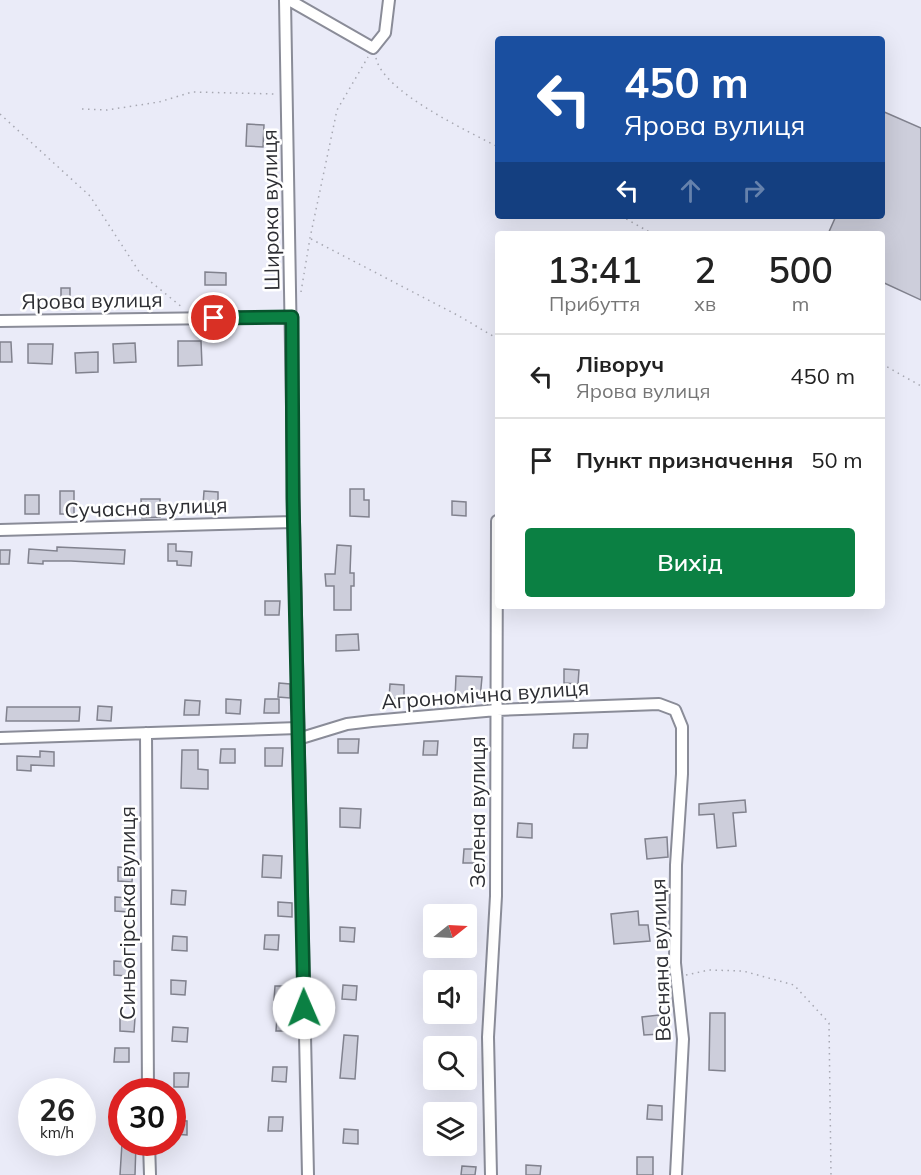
<!DOCTYPE html>
<html lang="uk">
<meta charset="utf-8">
<style>
body{margin:0;font-family:Mulish,sans-serif;background:#f2f2f2;color:#222;height:100vh;display:flex;flex-direction:column;font-size:22px;white-space:nowrap}
*{box-sizing:border-box;margin:0}
p{font-size:20px;color:#767676}
.icon{flex:none;width:33px;height:33px;fill:none;stroke:currentColor;stroke-width:2;stroke-linecap:round;stroke-linejoin:round}
.map{position:relative;flex:1;overflow:hidden}
.panel{position:absolute;left:495px;top:231px;width:390px;height:378px;display:flex;flex-direction:column;background:#fff;border-radius:6px;box-shadow:0 6px 24px #0002}
.panel>*{flex:none}
.top-card{position:absolute;left:495px;top:36px;width:390px;height:183px;border-radius:6px;box-shadow:0 6px 24px #0002;background:#1a4fa0;color:#fff;overflow:hidden}
.needle{width:39px;rotate:72deg}
.buttons{position:absolute;left:423px;top:904px;display:grid;gap:12px}
.buttons a{display:grid;place-items:center;width:54px;height:54px;border-radius:6px;background:#fff;box-shadow:0 6px 24px #0002;font-size:30px}
.speed{position:absolute;left:18px;top:1078px;display:flex;gap:12px;font-size:30px;font-weight:700;text-align:center}
.speed>*{display:grid;place-content:center;width:78px;height:78px;border-radius:50%;background:#fff;box-shadow:0 6px 24px #0002;line-height:1}
.speed small{font-size:15px;font-weight:400}
.speed .limit{border:9px solid #d22;background:#fff;color:#111}
.pin{position:absolute;display:grid;place-items:center;width:51px;height:51px;color:#fff;margin:-26px;border:3px solid #fff;border-radius:50%;box-shadow:0 2px 6px #0007}
.me{position:absolute;width:66px;margin:-33px;rotate:359deg;stroke-linejoin:round;filter:drop-shadow(0 0 4px #0008)}
.turn{display:flex;align-items:center;gap:21px;height:126px;padding:0 30px;font-size:27px}
.turn .icon{width:78px;height:78px;stroke-width:2.5}
.turn b{display:block;font-size:42px;line-height:51px}
.lanes{display:flex;align-items:center;height:57px;padding:0 30px;background:#0003;justify-content:center;gap:30px;direction:ltr}
.lanes .off{opacity:.35}
.eta{display:flex;justify-content:space-evenly;align-items:center;height:102px;text-align:center}
.eta b{font-size:36px;font-weight:600;line-height:42px}
.button{display:flex;gap:12px;margin-top:auto;padding:12px 30px}
.button a{flex:1;height:69px;border-radius:6px;background:#0b8043;color:#fff;font-size:24px;font-weight:600;line-height:69px;text-align:center}
ul{padding:0;list-style:none}
li{display:flex;align-items:center;gap:18px;height:84px;padding:0 30px;border-top:2px solid #e0e0e0}
li div{flex:1}
li b{display:block;font-size:22px}
li em{font-style:normal}
.map>svg:first-child{display:block}
.building{fill:#cdcedb;stroke:#81828e;stroke-width:1.5}
.lines{fill:none;stroke-linecap:round;stroke-linejoin:round}
.minor-casing{stroke:#8a8c98;stroke-width:14}
.path{stroke:#a7a8b2;stroke-width:1.5;stroke-dasharray:1.5 4.5;stroke-linecap:butt}
.minor{stroke:#fff;stroke-width:10}
.route-casing{stroke:#07532c;stroke-width:15}
.route{stroke:#0b8043;stroke-width:10}
.labels{text-anchor:middle;dominant-baseline:central;stroke-width:5;stroke-linejoin:round;paint-order:stroke}
.street-label{font-size:21px;fill:#2d2e33;stroke:#fff}
</style>
<div class="map">
<svg width="921" height="1175" viewBox="0 0 921 1175">
<rect width="100%" height="100%" fill="#eaebf8"/>
<path class="building" d="M 882,111 L 921,128 L 921,300 L 882,282 L 882,234 L 828,234 L 836,216 L 882,216 Z
M 247,124 L 264,125 L 263,147 L 246,146 Z
M 205,272 L 226,273 L 226,285 L 205,285 Z
M 61,288 L 70,288 L 70,298 L 61,298 Z
M 178,341 L 201,341 L 202,365 L 178,366 Z
M 0,342 L 11,342 L 12,362 L 0,362 Z
M 135,343 L 136,362 L 114,363 L 113,344 Z
M 28,344 L 53,344 L 52,364 L 28,363 Z
M 98,352 L 98,372 L 76,373 L 75,353 Z
M 350,489 L 364,489 L 364,500 L 369,500 L 369,517 L 350,516 Z
M 60,491 L 74,491 L 74,514 L 60,514 Z
M 204,491 L 218,492 L 218,506 L 203,505 Z
M 25,495 L 39,495 L 39,514 L 25,514 Z
M 141,499 L 160,499 L 160,517 L 142,518 Z
M 452,501 L 466,502 L 466,516 L 452,515 Z
M 168,544 L 176,544 L 176,551 L 192,552 L 191,566 L 177,565 L 177,561 L 168,561 Z
M 337,545 L 351,546 L 350,573 L 354,573 L 354,586 L 351,586 L 351,610 L 334,610 L 334,586 L 326,586 L 325,574 L 335,574 Z
M 57,547 L 125,550 L 124,564 L 71,561 L 43,561 L 43,564 L 28,563 L 29,549 L 57,551 Z
M 0,550 L 10,550 L 9,564 L 0,564 Z
M 265,601 L 280,601 L 279,615 L 265,615 Z
M 358,634 L 359,650 L 336,651 L 336,635 Z
M 564,669 L 579,670 L 578,684 L 564,683 Z
M 456,676 L 482,677 L 480,699 L 455,698 Z
M 279,683 L 290,684 L 290,698 L 278,697 Z
M 390,684 L 404,685 L 404,699 L 389,698 Z
M 226,699 L 241,700 L 240,714 L 226,713 Z
M 265,699 L 279,699 L 279,713 L 264,713 Z
M 185,700 L 200,701 L 199,715 L 184,715 Z
M 98,706 L 112,707 L 111,721 L 97,720 Z
M 7,707 L 80,707 L 79,721 L 6,721 Z
M 574,734 L 588,734 L 587,748 L 573,748 Z
M 338,739 L 359,739 L 358,753 L 338,753 Z
M 424,741 L 438,741 L 437,755 L 423,755 Z
M 265,748 L 283,748 L 282,766 L 265,766 Z
M 221,749 L 235,749 L 235,763 L 220,763 Z
M 182,750 L 198,750 L 198,769 L 208,770 L 208,789 L 181,788 Z
M 40,751 L 54,752 L 54,766 L 31,765 L 31,771 L 17,770 L 17,756 L 40,757 Z
M 745,800 L 746,812 L 733,813 L 736,846 L 717,848 L 714,814 L 699,815 L 699,804 Z
M 340,808 L 361,809 L 360,828 L 340,827 Z
M 518,823 L 532,824 L 532,838 L 517,837 Z
M 667,837 L 668,857 L 647,859 L 645,839 Z
M 464,849 L 478,849 L 478,863 L 463,863 Z
M 263,855 L 282,856 L 281,878 L 262,877 Z
M 118,867 L 133,868 L 132,882 L 118,881 Z
M 172,890 L 186,891 L 185,905 L 171,904 Z
M 115,897 L 130,898 L 129,912 L 115,911 Z
M 278,902 L 292,903 L 292,917 L 278,916 Z
M 638,911 L 639,925 L 648,925 L 650,941 L 614,944 L 611,914 Z
M 340,927 L 355,928 L 354,942 L 340,941 Z
M 265,935 L 279,935 L 278,950 L 264,949 Z
M 173,936 L 187,937 L 187,951 L 172,950 Z
M 114,961 L 128,962 L 128,976 L 114,975 Z
M 171,980 L 186,981 L 185,995 L 171,994 Z
M 343,985 L 357,986 L 356,1000 L 342,999 Z
M 275,986 L 289,986 L 288,1001 L 274,1000 Z
M 710,1013 L 725,1013 L 725,1071 L 709,1070 Z
M 659,1015 L 661,1034 L 644,1035 L 642,1017 Z
M 120,1017 L 135,1018 L 134,1032 L 120,1031 Z
M 277,1017 L 291,1017 L 291,1031 L 276,1031 Z
M 173,1027 L 188,1028 L 187,1042 L 172,1041 Z
M 344,1035 L 358,1036 L 355,1079 L 340,1078 Z
M 115,1048 L 129,1048 L 129,1062 L 114,1062 Z
M 273,1067 L 287,1067 L 286,1082 L 272,1081 Z
M 174,1073 L 189,1073 L 188,1087 L 174,1087 Z
M 648,1105 L 662,1106 L 662,1120 L 647,1119 Z
M 269,1117 L 283,1117 L 282,1131 L 268,1131 Z
M 173,1120 L 187,1121 L 187,1135 L 172,1134 Z
M 344,1129 L 358,1130 L 358,1144 L 343,1143 Z
M 122,1143 L 136,1143 L 135,1175 L 120,1175 Z
M 637,1157 L 653,1157 L 653,1175 L 637,1175 Z
M 526,1165 L 541,1166 L 540,1175 L 526,1175 Z
M 462,1166 L 476,1167 L 475,1175 L 461,1175 Z"/>
<g class="lines">
<g class="minor-casing">
<path id="minor" d="M 285,0 L 294,522 L 308,1175
M 289,0 L 373,48 L 385,33 L 389,0
M 0,321 L 292,317
M 0,530 L 294,522
M 146,733 L 148,1092
M 0,738 L 298,728
M 298,739 L 347,724 L 372,721 L 497,710 L 659,704 L 675,710 L 682,727 L 682,774 L 676,865 L 675,963 L 683,1039 L 676,1175
M 149,1143 L 150,1175
M 491,1175 L 488,1037 L 496,896 L 497,521"/>
</g>
<path class="path" d="M 376,58 C 383,92 468,131 498,147
M 82,109 L 107,110 L 159,102 L 192,92 L 277,94
M 0,114 L 90,196 L 140,273 L 183,308
M 621,216 L 653,234
M 311,239 L 459,316 L 498,339
M 301,292 L 310,238 L 337,110 L 368,57
M 882,364 L 921,386
M 686,975 L 709,970 L 743,971 L 794,985 L 829,1023 L 831,1175"/>
<use href="#minor" class="minor"/>
</g>
<g class="lines">
<g class="route-casing">
<path id="route" d="M 214,318 L 292,317 L 293,498 L 304,1008"/>
</g>
<use href="#route" class="route"/>
</g>
<g class="labels">
<g class="street-label">
<text transform="translate(270 210) rotate(-91)">Широка вулиця</text>
<text transform="translate(92 300) rotate(-1)">Ярова вулиця</text>
<text transform="translate(146 507) rotate(-2)">Сучасна вулиця</text>
<text transform="translate(485 694) rotate(-4)">Агрономічна вулиця</text>
<text transform="translate(477 812) rotate(-90)">Зелена вулиця</text>
<text transform="translate(127 913) rotate(-90)">Синьогірська вулиця</text>
<text transform="translate(660 960) rotate(-92)">Весняна вулиця</text>
</g>
</g>
</svg>
<div class="buttons">
<a><svg class="needle" viewBox="-14 -14 28 28"><path d="M0-13l5 13h-10z" fill="#e53935"/><path d="M0 13l5-13h-10z" fill="#767676"/></svg></a>
<a><svg class="icon" aria-label="sound" viewBox="0 0 24 24"><path d="M4 9h4l5-4v14l-5-4H4zM17 9q2 3 0 6"/></svg></a>
<a><svg class="icon" aria-label="search" viewBox="0 0 24 24"><circle cx="10" cy="10" r="6"/><path d="M15 15l6 6"/></svg></a>
<a><svg class="icon" aria-label="layers" viewBox="0 0 24 24"><path d="M12 4l9 5-9 5-9-5zM3 14l9 5 9-5"/></svg></a>
</div>
<div class="speed"><div>26<small>km/h</small></div><div class="limit">30</div></div>
<div class="pin" style="left:214px;top:318px;background:#d93025"><svg class="icon" aria-label="arrive" viewBox="0 0 24 24"><path d="M6 21V4h12l-3 4 3 4H6"/></svg></div>
<svg class="me" style="left:304px;top:1008px" viewBox="-20 -20 40 40"><circle r="19" fill="#fff"/><path d="M0-13L10 11 0 6-10 11z" fill="#0b8043"/></svg>
<div class="top-card">
<div class="turn"><svg class="icon" aria-label="left" viewBox="0 0 24 24"><path d="M17 20v-9H6M10 6l-5 5 5 5"/></svg><div><b>450 m</b>Ярова вулиця</div></div>
<div class="lanes"><svg class="icon" aria-label="left" viewBox="0 0 24 24"><path d="M17 20v-9H6M10 6l-5 5 5 5"/></svg><svg class="icon off" aria-label="ahead" viewBox="0 0 24 24"><path d="M12 20V5M6 11l6-6 6 6"/></svg><svg class="icon off" aria-label="right" viewBox="0 0 24 24"><path d="M7 20v-9h11M14 6l5 5-5 5"/></svg></div>
</div>
<section class="panel">
<div class="eta">
<div><b>13:41</b><p>Прибуття</p></div>
<div><b>2</b><p>хв</p></div>
<div><b>500</b><p>m</p></div>
</div>
<ul>
<li><svg class="icon" aria-label="left" viewBox="0 0 24 24"><path d="M17 20v-9H6M10 6l-5 5 5 5"/></svg><div><b>Ліворуч</b><p>Ярова вулиця</p></div><em>450 m</em></li>
<li><svg class="icon" aria-label="arrive" viewBox="0 0 24 24"><path d="M6 21V4h12l-3 4 3 4H6"/></svg><div><b>Пункт призначення</b></div><em>50 m</em></li>
</ul>
<div class="button"><a>Вихід</a></div>
</section>
</div>
